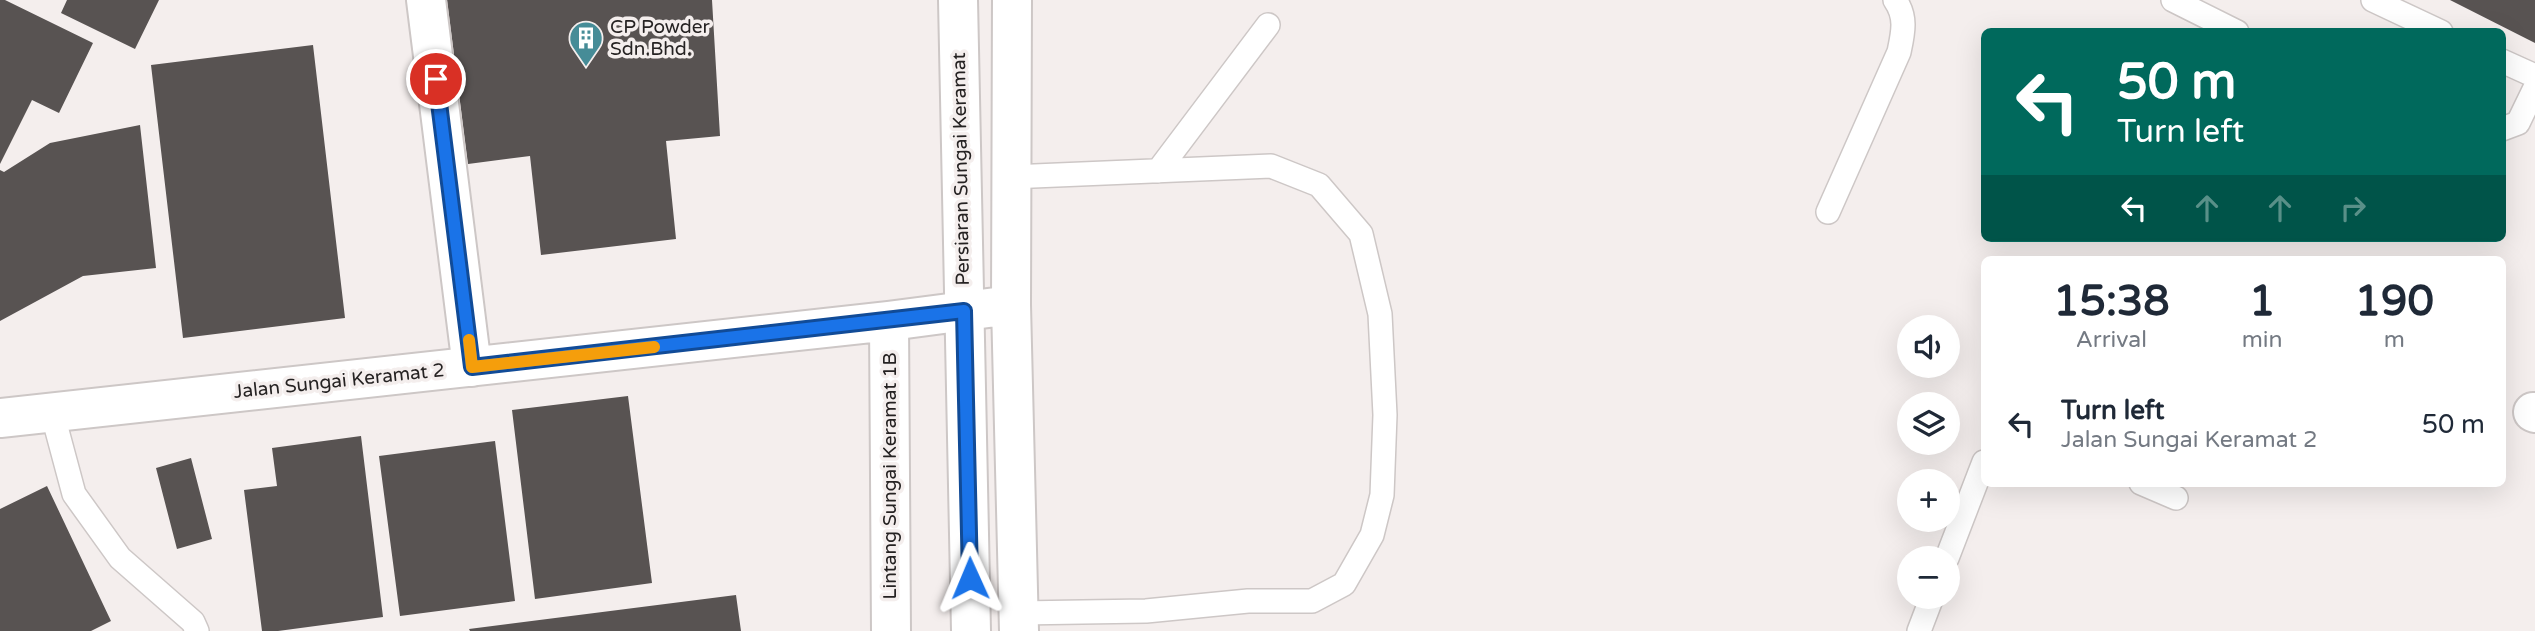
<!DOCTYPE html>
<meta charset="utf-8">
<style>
body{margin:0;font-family:"Varela Round",sans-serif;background:#f6f6f7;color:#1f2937;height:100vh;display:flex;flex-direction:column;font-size:26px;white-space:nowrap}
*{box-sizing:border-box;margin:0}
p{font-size:23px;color:#747a83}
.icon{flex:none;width:38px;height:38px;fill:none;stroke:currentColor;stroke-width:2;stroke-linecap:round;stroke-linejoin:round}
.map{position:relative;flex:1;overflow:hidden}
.drawer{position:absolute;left:1981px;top:256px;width:525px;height:231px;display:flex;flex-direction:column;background:#fff;border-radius:10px;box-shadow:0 7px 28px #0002}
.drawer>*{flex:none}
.hud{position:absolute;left:1981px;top:28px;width:525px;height:214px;border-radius:10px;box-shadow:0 7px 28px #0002;background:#00695c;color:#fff;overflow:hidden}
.buttons{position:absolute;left:1897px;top:315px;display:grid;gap:14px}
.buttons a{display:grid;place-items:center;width:63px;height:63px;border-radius:50%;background:#fff;box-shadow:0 7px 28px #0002;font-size:35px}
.pin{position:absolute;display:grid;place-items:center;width:60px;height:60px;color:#fff;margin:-30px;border:4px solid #fff;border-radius:50%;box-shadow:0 2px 7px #0007}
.me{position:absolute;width:77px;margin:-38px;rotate:359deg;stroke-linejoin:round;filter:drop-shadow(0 0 5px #0008)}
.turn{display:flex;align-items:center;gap:24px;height:147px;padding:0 21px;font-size:32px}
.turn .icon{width:91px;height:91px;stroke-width:2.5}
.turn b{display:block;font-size:49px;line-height:60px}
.lanes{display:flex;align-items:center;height:66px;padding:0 21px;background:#0003;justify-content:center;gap:35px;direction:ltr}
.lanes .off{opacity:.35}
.eta{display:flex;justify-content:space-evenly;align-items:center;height:119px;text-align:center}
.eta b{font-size:42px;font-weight:700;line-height:49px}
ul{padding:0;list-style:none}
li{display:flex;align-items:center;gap:21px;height:98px;padding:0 21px}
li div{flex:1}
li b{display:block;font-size:26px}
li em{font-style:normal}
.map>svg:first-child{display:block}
.building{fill:#585352}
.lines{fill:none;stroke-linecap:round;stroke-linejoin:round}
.lane-casing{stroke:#cdc7c6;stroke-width:26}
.street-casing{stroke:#cdc7c6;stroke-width:42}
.lane{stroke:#fff;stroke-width:23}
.street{stroke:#fff;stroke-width:38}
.route-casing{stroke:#114b97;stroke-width:18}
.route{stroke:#1a73e8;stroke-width:12}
.slow{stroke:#f59e0b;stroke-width:12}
.labels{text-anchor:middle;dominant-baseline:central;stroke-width:7;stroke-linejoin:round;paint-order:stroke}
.poi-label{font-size:19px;fill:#252222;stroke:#f4eeed;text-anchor:start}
.street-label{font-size:19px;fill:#252222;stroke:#f4eeed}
</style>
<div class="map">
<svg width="2535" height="631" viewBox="0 0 2535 631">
<rect width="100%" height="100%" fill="#f4eeed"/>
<path class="building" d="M 0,0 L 5,0 L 93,43 L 59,113 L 32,100 L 0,164 Z
M 67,0 L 159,0 L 135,49 L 61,13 Z
M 447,0 L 712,0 L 720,136 L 666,141 L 676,239 L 541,255 L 530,156 L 468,164 Z
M 2450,0 L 2535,0 L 2535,43 Z
M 313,45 L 345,318 L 183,338 L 151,65 Z
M 140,125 L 156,268 L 83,276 L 0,321 L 0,170 L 4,172 L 50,143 Z
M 628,396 L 652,583 L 535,599 L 512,410 Z
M 361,436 L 383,617 L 278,631 L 262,631 L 244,490 L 277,486 L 272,448 Z
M 495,441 L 515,601 L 400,616 L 379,456 Z
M 191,458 L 212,539 L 177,549 L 156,468 Z
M 47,486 L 111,621 L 91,631 L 0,631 L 0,509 Z
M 736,595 L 741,631 L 470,631 L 469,629 Z"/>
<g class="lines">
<g class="lane-casing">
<path id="lane" d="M 2173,0 L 2237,32
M 2373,0 L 2441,32
M 2502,61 L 2535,76
M 2502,129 L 2518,123 L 2535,88
M 1158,171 L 1268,25
M 1012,177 L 1271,166 L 1319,185 L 1361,234 L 1380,314 L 1385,415 L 1382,495 L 1372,535 L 1344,584 L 1312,601 L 1248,601 L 1146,611 L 1019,613
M 1828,212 L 1899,52 C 1903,33 1907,17 1895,0
M 52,412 L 74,494 L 120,558 L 193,622 L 197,631
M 2141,483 L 2176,498
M 1947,558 L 1984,462
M 1919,631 L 1932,597"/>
</g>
<g class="street-casing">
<path id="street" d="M 426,0 L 472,367
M 958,0 L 971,631
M 1012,0 L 1011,305 L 1019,631
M 889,321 L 891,631
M 2533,412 L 2535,413
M 0,418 L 889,321 L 1011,305"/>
</g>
<use href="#lane" class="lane"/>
<use href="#street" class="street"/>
</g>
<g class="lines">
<g class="route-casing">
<path id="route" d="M 436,79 L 472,367 L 964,311 L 970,578"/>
</g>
<use href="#route" class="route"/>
<path class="slow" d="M 469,340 L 472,367 L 654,347"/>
</g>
<defs>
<g id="building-pin" transform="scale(1.75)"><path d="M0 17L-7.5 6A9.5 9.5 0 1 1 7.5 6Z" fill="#468c97" stroke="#f4eeed"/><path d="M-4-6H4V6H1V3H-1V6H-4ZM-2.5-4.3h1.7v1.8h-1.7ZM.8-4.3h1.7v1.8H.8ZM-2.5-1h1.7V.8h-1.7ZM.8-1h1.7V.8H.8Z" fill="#fff"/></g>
</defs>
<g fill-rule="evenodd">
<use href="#building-pin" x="586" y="38"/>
</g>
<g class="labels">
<g class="poi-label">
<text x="610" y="27">CP Powder<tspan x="610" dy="22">Sdn.Bhd.</tspan></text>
</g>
<g class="street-label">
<text transform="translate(961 169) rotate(-91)">Persiaran Sungai Keramat</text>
<text transform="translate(339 381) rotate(-6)">Jalan Sungai Keramat 2</text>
<text transform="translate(890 476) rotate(-90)">Lintang Sungai Keramat 1B</text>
</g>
</g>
</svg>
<div class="buttons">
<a><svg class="icon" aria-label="sound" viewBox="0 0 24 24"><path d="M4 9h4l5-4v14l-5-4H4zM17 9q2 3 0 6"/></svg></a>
<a><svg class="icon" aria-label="layers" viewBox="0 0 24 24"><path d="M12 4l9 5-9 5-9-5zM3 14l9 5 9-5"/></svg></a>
<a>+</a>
<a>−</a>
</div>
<div class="pin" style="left:436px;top:79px;background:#d93025"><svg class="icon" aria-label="arrive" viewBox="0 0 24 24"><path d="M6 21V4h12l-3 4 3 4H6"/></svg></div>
<svg class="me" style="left:970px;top:578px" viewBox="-20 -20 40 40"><path d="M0-17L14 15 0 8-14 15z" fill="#1a73e8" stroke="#fff" stroke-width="4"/></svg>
<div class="hud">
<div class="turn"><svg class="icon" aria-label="left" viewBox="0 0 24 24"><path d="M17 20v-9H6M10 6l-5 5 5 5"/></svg><div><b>50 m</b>Turn left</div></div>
<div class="lanes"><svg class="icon" aria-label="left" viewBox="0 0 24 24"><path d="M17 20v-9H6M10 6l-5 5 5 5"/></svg><svg class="icon off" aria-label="ahead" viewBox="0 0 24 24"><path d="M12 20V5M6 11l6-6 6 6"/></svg><svg class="icon off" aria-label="ahead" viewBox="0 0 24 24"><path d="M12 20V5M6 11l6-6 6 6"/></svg><svg class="icon off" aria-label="right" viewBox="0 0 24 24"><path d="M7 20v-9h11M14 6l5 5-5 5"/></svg></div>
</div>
<section class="drawer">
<div class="eta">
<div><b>15:38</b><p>Arrival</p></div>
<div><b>1</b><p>min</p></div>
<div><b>190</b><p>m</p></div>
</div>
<ul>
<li><svg class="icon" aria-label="left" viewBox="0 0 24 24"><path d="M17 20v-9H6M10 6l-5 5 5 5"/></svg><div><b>Turn left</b><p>Jalan Sungai Keramat 2</p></div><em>50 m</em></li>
</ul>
</section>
</div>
